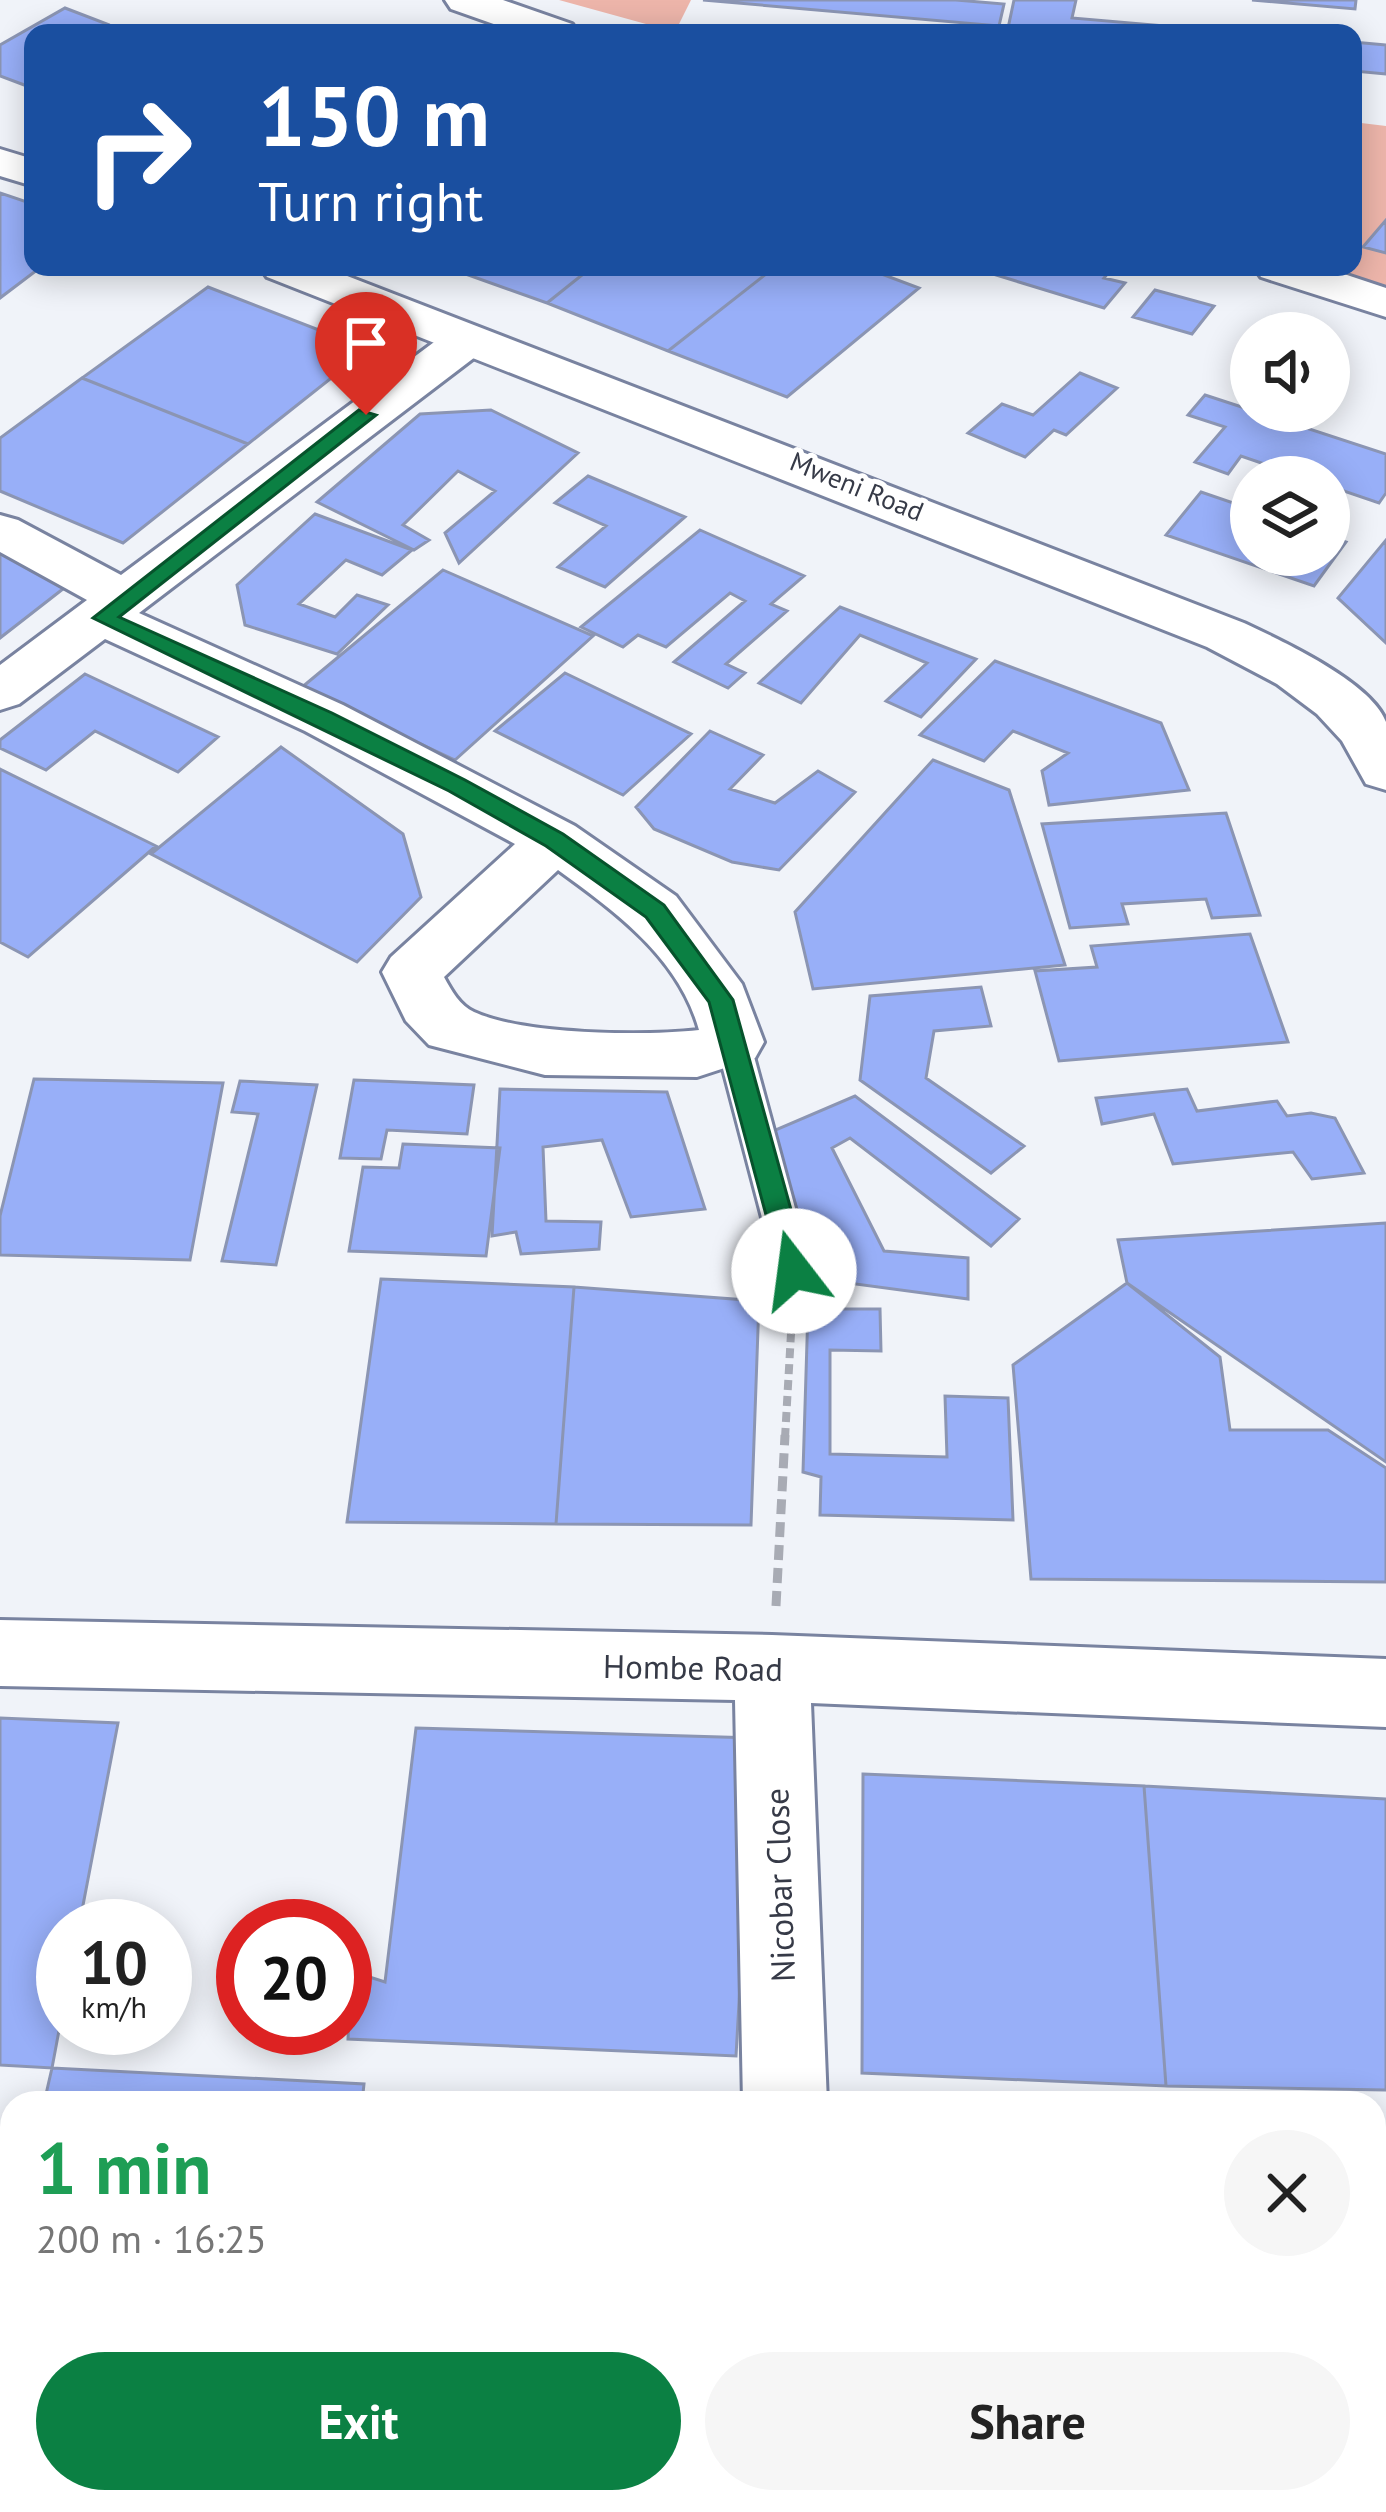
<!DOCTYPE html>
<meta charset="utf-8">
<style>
body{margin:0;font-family:"PT Sans",sans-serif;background:#f6f6f6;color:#222;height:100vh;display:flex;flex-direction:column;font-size:45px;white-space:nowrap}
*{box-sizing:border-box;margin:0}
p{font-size:39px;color:#767676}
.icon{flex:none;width:66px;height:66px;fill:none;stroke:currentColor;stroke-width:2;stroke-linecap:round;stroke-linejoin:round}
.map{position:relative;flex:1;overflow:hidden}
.drawer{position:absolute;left:0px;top:2091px;width:1386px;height:423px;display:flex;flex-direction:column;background:#fff;border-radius:36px 36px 0 0;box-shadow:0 6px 30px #0003}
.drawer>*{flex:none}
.hud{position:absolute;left:24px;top:24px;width:1338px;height:252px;border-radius:24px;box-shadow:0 6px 30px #0003;background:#1a4fa0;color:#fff;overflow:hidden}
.controls{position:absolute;left:1230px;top:312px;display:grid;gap:24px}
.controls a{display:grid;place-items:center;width:120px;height:120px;border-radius:50%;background:#fff;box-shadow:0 6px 30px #0003;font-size:60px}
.speed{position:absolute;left:36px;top:1899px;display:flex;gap:24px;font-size:60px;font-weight:700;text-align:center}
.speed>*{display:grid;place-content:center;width:156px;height:156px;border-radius:50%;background:#fff;box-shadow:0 6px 30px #0003;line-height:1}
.speed small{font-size:30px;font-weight:400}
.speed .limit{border:18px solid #d22;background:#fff;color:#111}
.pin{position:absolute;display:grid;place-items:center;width:102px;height:102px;color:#fff;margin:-123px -51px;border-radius:50% 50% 50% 0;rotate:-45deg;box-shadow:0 0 12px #0007}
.pin .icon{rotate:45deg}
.me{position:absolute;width:132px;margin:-66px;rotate:345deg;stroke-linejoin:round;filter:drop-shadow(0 0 9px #0008)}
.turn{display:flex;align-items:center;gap:42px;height:252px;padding:0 36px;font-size:54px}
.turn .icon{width:156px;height:156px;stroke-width:2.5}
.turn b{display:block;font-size:84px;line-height:102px}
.round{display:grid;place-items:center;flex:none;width:126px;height:126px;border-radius:63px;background:#f6f6f6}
.headline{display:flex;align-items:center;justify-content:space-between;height:204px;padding:0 36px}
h1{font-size:72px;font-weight:700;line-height:90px;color:#1e9e55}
.cta{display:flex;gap:24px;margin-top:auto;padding:24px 36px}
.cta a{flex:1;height:138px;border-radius:72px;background:#0b8043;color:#fff;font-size:48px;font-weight:700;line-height:138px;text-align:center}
.cta a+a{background:#f6f6f6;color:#222}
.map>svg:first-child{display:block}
.green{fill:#edb5aa}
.building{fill:#98aff8;stroke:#8b95b3;stroke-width:3}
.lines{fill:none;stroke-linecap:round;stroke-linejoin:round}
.lane-casing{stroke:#7983a0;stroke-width:6}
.street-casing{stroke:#7983a0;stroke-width:6}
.secondary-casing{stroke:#7983a0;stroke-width:6}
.path-far1{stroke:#a8abb4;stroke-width:8;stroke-dasharray:10 6;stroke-linecap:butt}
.path{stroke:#a8abb4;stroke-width:9;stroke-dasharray:15 8;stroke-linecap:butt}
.lane{fill:#fff;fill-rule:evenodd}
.street{fill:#fff;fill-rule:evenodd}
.secondary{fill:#fff;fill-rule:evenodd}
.route{fill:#0b8043;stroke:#07532c;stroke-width:3}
.labels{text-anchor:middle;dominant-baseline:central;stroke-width:10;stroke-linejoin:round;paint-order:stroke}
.far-street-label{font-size:27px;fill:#363a47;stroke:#fff}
.street-label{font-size:33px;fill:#363a47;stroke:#fff}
</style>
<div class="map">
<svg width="1386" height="2512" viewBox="0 0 1386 2512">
<rect width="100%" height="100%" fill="#f0f3f9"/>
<path class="green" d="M 559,0 L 691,0 L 675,32 Z
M 1353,122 L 1386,126 L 1386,303 L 1278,267 L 1353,267 Z"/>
<path class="building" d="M 703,0 L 956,0 L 1004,4 L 999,26 Z
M 1014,0 L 1076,0 L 1072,18 L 1246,33 L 1007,33 Z
M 1252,0 L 1356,0 L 1355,9 Z
M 65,8 L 107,24 L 92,33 L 33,33 L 33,83 L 27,86 L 0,76 L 0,45 Z
M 1353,42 L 1386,45 L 1386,74 L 1353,71 Z
M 0,193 L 33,204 L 33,267 L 41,267 L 0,298 Z
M 1386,220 L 1386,253 L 1363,247 Z
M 446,267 L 592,267 L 547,303 Z
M 592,267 L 775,267 L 668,351 L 547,303 Z
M 775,267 L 863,267 L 919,288 L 787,397 L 668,351 Z
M 970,267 L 1113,267 L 1104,278 L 1125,283 L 1104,308 Z
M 208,287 L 368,349 L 248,444 L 82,378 Z
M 1155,290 L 1214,306 L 1192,334 L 1133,317 Z
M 1080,373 L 1117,388 L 1066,435 L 1054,430 L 1025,457 L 968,433 L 1002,404 L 1033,415 Z
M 82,378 L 248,444 L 123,543 L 0,491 L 0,438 Z
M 1205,395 L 1386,454 L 1386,493 L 1379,503 L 1329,486 L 1329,477 L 1302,477 L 1241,456 L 1228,474 L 1195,462 L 1225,427 L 1188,415 Z
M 491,410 L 578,453 L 459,563 L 445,533 L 495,491 L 458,471 L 403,525 L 429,540 L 414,550 L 317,502 L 420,414 Z
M 588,476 L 685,517 L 605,587 L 558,567 L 606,526 L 555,503 Z
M 1201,492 L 1251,509 L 1251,555 L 1329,555 L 1329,536 L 1346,542 L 1314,586 L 1166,535 Z
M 315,514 L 412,550 L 382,575 L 346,560 L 299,604 L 335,617 L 357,595 L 388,605 L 337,654 L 245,625 L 237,585 Z
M 700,530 L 804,576 L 771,604 L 787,611 L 726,664 L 745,673 L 728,688 L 674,662 L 745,601 L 730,593 L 666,647 L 638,635 L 623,647 L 581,627 Z
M 1386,540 L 1386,643 L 1338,598 Z
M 0,543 L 77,578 L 0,638 Z
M 443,570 L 593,636 L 455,760 L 301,688 Z
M 840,607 L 976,659 L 921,717 L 886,701 L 927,663 L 860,635 L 801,703 L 759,683 Z
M 995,661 L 1161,723 L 1189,790 L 1049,805 L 1042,771 L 1068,753 L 1013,731 L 984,761 L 920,735 Z
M 565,673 L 691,734 L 623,795 L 495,731 Z
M 85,674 L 218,737 L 178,772 L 95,731 L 46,770 L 0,748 L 0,740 Z
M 710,731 L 763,755 L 730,789 L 775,803 L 818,771 L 855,792 L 779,870 L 732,862 L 654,829 L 636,807 Z
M 281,747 L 403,834 L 421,897 L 357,962 L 151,854 Z
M 933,760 L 1009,790 L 1065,965 L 813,989 L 795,912 Z
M 0,769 L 156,846 L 28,957 L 0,942 Z
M 1226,813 L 1260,915 L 1212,918 L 1206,899 L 1122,904 L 1128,924 L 1070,928 L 1042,824 Z
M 1250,934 L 1288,1042 L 1059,1061 L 1035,971 L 1097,967 L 1091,946 Z
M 981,987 L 991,1026 L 934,1031 L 926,1078 L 1024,1146 L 991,1173 L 860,1080 L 870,996 Z
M 34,1079 L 223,1083 L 190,1260 L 0,1255 L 0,1216 Z
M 354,1080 L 474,1085 L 467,1134 L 387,1130 L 381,1159 L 340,1158 Z
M 240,1081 L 317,1085 L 276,1265 L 222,1261 L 258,1114 L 232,1112 Z
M 500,1089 L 667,1092 L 705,1209 L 631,1217 L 602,1140 L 543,1147 L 546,1221 L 601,1222 L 599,1249 L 521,1254 L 516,1232 L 492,1236 Z
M 1187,1089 L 1197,1111 L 1277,1101 L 1287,1116 L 1311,1113 L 1335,1118 L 1364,1173 L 1312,1179 L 1293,1152 L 1173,1164 L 1154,1114 L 1102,1124 L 1096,1098 Z
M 855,1096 L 1019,1219 L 991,1246 L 850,1138 L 832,1148 L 884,1251 L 968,1258 L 968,1299 L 818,1279 L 773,1131 Z
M 403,1144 L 500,1148 L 486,1256 L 349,1251 L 363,1167 L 399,1168 Z
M 1386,1223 L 1386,1462 L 1127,1283 L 1118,1240 Z
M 381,1279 L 574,1287 L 556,1524 L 347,1522 Z
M 1127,1283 L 1220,1357 L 1230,1430 L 1328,1430 L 1386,1468 L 1386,1582 L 1031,1579 L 1013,1365 Z
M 574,1287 L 759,1301 L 751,1525 L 556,1524 Z
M 808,1309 L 880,1309 L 881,1351 L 830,1350 L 830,1454 L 947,1457 L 945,1396 L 1008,1398 L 1013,1520 L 820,1515 L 821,1477 L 803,1472 Z
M 0,1718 L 118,1723 L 79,1926 L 63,1926 L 63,2009 L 52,2068 L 0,2065 Z
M 416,1728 L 754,1738 L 736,2056 L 348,2039 L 351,1971 L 385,1982 Z
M 863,1774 L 1144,1786 L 1166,2086 L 862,2073 Z
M 1144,1786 L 1386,1799 L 1386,2090 L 1166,2086 Z
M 52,2068 L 364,2084 L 362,2103 L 44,2103 Z
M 12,2256 L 12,2502 L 233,2502 L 218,2512 L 0,2512 L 0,2313 Z
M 906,2502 L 1177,2502 L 1156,2512 L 910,2512 Z"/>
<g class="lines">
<g class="lane-casing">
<path id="lane" d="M 733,1030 L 745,1033 L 750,1042 L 812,1271 L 807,1281 L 794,1285 L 781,1281 L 776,1271 L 716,1042 L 721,1033 Z"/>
</g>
<g class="street-casing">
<path id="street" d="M 445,0 L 503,0 L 572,24 L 578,33 L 519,33 L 451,9 Z
M 1254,267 L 1323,267 L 1386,288 L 1386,317 L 1261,277 Z
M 466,327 L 483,331 L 490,341 L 483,351 L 139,613 L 343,705 L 575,826 L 676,896 L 742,984 L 764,1042 L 755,1058 L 697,1077 L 545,1075 L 429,1045 L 406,1021 L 382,972 L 391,957 L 515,844 L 305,731 L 105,639 L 19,704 L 0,710 L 0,665 L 87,600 L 0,552 L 0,515 L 18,520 L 121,575 L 449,331 ZM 558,870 C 616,912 679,958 699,1030 C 643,1036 525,1035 474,1012 C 460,1006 451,990 444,977 Z
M 0,1620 L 772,1635 L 1386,1659 L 1386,1727 L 811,1703 L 827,2103 L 743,2103 L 735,1700 L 0,1686 Z
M 749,2502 L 841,2502 L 841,2512 L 749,2512 Z"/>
</g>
<g class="secondary-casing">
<path id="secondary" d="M 0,149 L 33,159 L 33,186 L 0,176 Z
M 260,267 L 324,267 L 1244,623 C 1280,640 1372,682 1386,722 C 1386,740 1386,771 1386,790 L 1366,784 L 1342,741 L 1317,714 L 1277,684 L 1207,647 L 267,277 Z"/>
</g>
<path class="path-far1" d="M 785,1438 L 792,1316"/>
<path class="path" d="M 776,1606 L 785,1435"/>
<use href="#lane" class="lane"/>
<use href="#street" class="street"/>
<use href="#secondary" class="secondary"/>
</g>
<path class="route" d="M 359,410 L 376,415 L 119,617 L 332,713 L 465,780 L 563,834 L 664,905 L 733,1000 L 808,1271 L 804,1279 L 785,1279 L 781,1271 L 709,1002 L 646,917 L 546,846 L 449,791 L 93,618 Z"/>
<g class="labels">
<g class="far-street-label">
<text transform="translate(857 486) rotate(22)">Mweni Road</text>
</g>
<g class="street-label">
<text transform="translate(693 1667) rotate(1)">Hombe Road</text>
<text transform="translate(779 1885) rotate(-92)">Nicobar Close</text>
</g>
</g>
</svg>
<div class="controls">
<a><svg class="icon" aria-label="sound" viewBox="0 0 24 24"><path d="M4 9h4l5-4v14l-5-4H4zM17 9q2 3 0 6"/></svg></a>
<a><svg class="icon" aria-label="layers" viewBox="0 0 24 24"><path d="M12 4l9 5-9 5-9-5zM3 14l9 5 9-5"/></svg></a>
</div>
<div class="speed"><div>10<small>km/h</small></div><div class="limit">20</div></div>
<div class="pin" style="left:366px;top:415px;background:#d93025"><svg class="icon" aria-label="arrive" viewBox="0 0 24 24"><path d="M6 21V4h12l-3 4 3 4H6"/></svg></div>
<svg class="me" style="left:794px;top:1271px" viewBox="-20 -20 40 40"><circle r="19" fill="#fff"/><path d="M0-13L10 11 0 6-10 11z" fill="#0b8043"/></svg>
<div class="hud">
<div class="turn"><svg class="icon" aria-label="right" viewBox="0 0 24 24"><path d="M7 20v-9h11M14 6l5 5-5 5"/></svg><div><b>150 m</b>Turn right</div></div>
</div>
<section class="drawer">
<div class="headline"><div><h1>1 min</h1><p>200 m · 16:25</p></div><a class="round"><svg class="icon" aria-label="close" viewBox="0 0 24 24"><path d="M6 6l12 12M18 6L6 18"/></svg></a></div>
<div class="cta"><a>Exit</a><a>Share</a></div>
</section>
</div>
